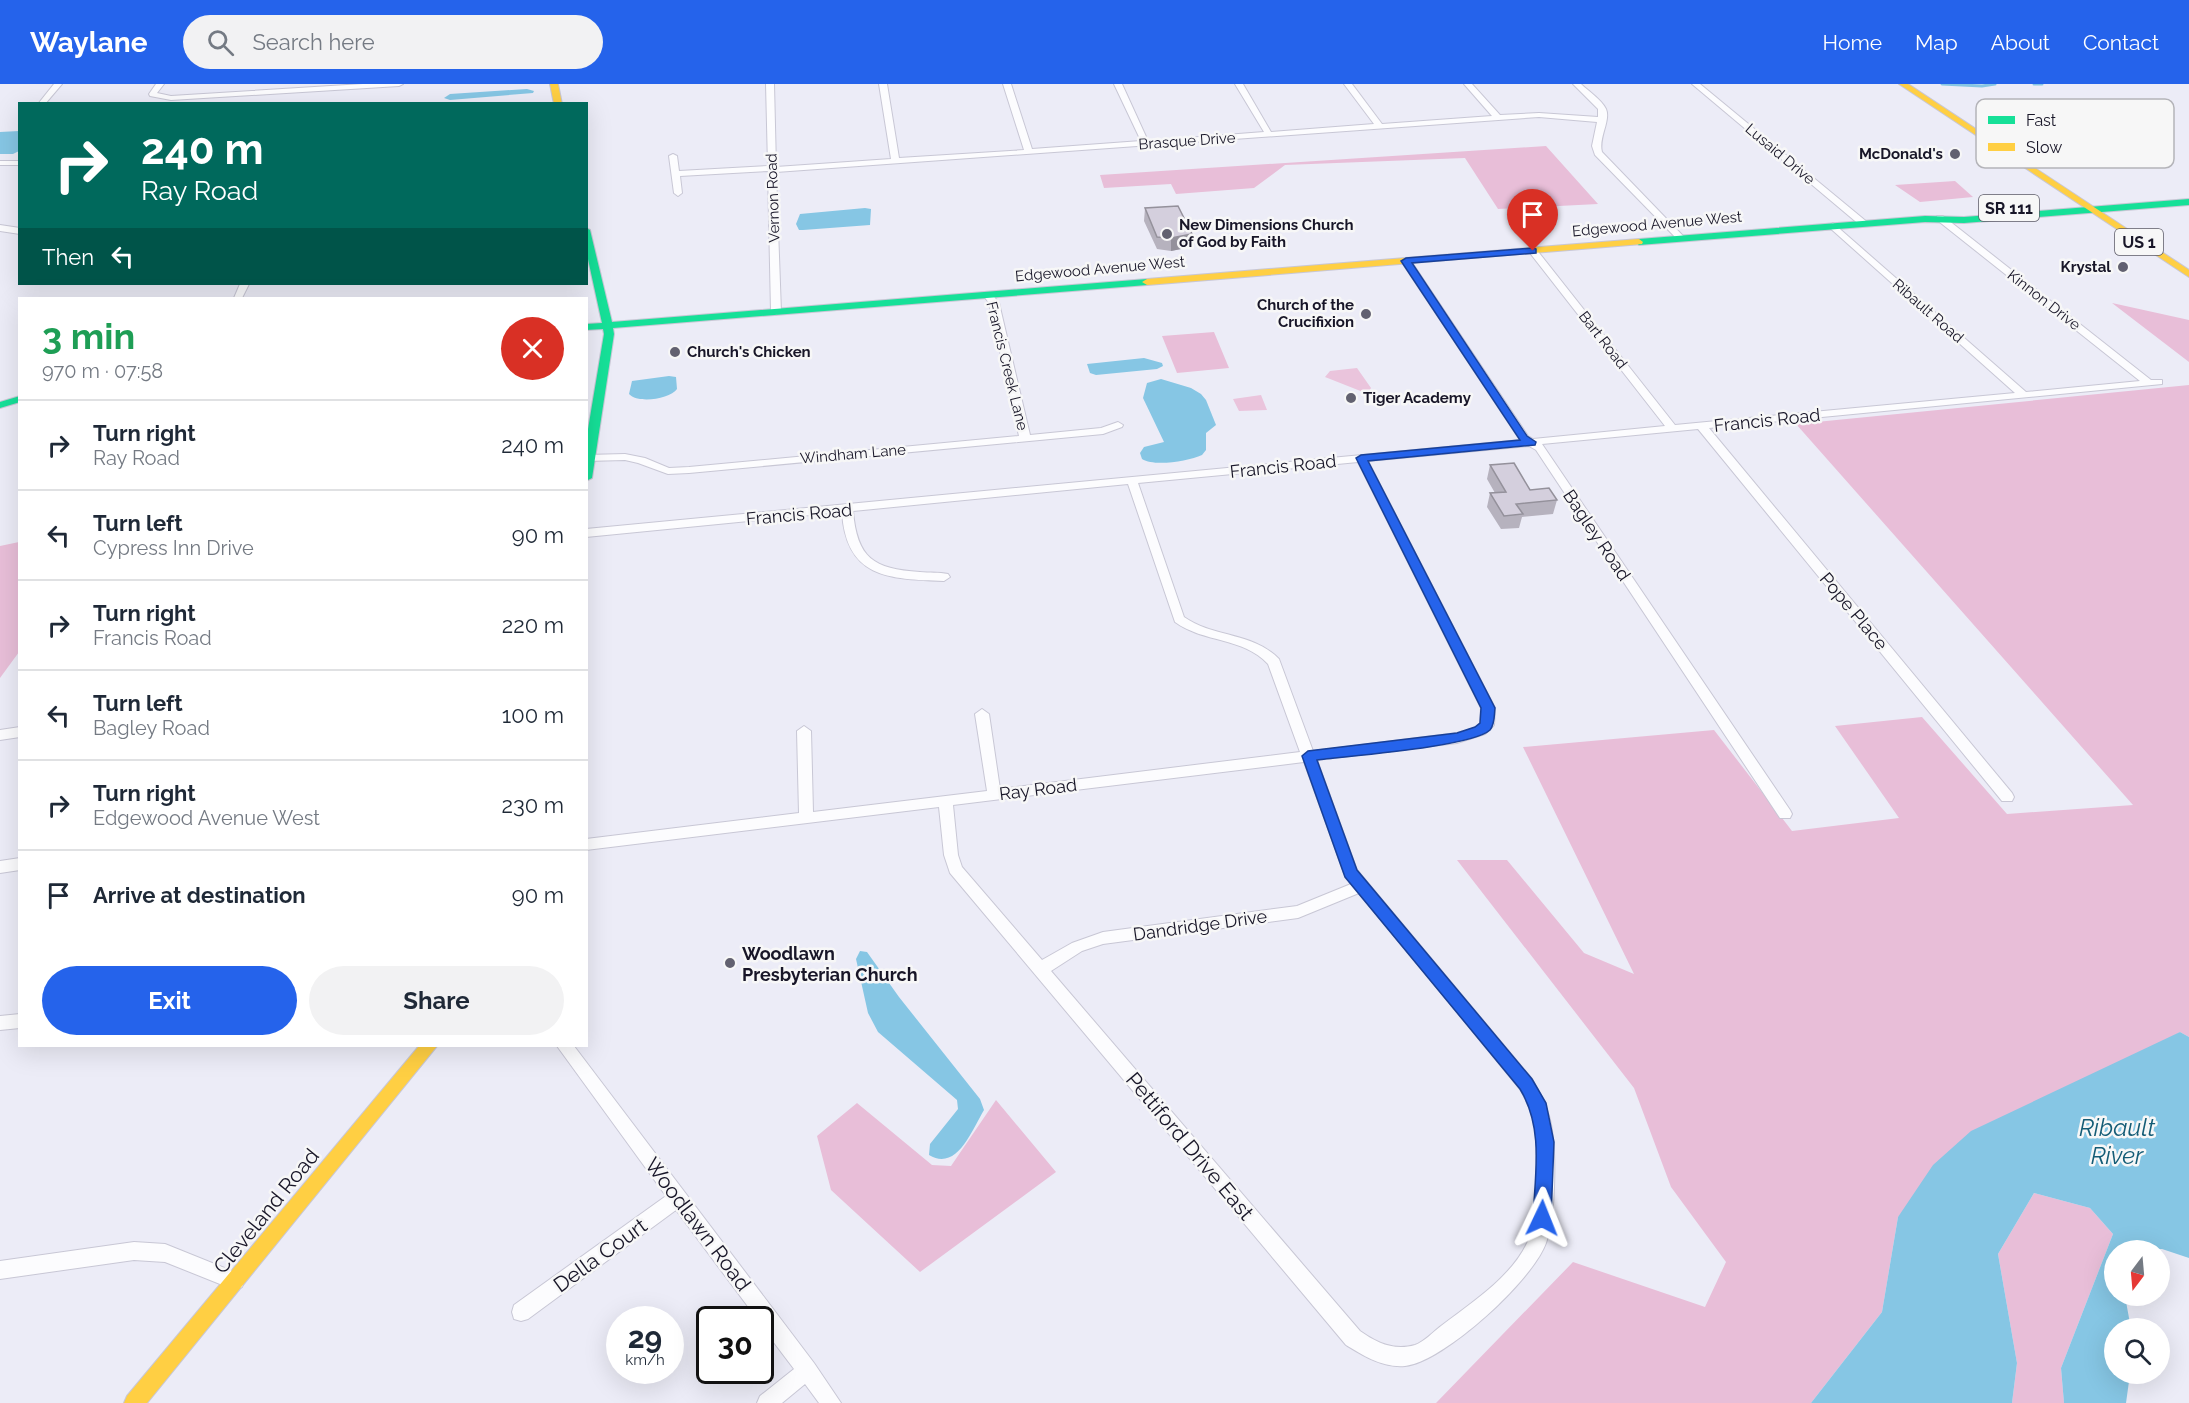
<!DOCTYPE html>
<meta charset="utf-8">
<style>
body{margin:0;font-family:Raleway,sans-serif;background:#f2f2f3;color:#1f2937;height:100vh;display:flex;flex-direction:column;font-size:22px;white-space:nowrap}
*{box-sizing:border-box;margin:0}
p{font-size:20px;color:#747a83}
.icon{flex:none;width:33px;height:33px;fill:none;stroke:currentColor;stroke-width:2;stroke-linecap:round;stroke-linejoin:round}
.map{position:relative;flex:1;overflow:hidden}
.details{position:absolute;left:18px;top:213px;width:570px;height:750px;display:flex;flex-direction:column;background:#fff;border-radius:0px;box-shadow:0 6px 24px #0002}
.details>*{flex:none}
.guide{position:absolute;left:18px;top:18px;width:570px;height:183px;border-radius:0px;box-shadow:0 6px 24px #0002;background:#00695c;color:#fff;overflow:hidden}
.needle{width:39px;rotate:196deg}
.fabs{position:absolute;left:2104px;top:1156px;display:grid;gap:12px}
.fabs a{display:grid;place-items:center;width:66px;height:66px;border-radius:50%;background:#fff;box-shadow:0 6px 24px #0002;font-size:30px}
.speed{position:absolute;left:606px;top:1222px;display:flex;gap:12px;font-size:30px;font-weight:700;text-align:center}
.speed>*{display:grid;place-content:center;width:78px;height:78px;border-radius:50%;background:#fff;box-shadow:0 6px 24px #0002;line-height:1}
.speed small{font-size:15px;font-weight:400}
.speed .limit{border:3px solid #111;border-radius:9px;background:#fff;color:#111}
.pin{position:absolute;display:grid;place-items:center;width:51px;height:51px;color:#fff;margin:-62px -26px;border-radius:50% 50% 50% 0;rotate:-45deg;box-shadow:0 0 6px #0007}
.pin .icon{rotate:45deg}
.me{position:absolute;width:66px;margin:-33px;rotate:2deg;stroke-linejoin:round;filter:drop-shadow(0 0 4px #0008)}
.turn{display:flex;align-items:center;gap:21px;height:126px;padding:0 24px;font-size:27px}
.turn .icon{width:78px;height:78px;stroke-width:2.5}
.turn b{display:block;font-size:42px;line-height:51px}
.then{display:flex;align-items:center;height:57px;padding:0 24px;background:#0003;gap:12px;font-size:22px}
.round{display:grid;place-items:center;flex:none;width:63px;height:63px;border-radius:32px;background:#f2f2f3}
.headline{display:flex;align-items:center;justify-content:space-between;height:102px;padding:0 24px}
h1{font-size:36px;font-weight:700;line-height:45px;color:#1e9e55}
.cta{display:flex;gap:12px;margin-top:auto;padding:12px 24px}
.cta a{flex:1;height:69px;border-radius:36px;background:#2563eb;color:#fff;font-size:24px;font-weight:700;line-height:69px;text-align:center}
.cta a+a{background:#f2f2f3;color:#1f2937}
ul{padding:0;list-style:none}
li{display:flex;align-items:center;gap:18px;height:90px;padding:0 24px;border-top:2px solid #e0e1e3}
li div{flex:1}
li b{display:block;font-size:22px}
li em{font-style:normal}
header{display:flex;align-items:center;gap:36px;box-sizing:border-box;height:84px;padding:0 30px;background:#2563eb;color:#fff}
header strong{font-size:28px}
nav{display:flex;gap:33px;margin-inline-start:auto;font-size:21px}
.search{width:420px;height:54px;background:#f2f2f3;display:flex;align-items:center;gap:15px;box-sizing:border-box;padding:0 21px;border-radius:33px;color:#747a83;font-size:22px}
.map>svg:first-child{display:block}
.green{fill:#eac4dc}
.forest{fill:#e8bed8}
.water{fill:#86c6e4}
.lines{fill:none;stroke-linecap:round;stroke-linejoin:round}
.stream{stroke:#86c6e4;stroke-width:3}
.street-casing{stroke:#c8c7d5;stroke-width:2}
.fast-casing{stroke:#c8c7d5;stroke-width:2}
.slow-casing{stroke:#c8c7d5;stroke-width:2}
.street{fill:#fcfcfe;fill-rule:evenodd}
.fast{fill:#16e098;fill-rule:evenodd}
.slow{fill:#ffcf43;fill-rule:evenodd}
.wall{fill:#b6b2be}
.shaded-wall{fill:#94919b}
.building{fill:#d4cfdd;stroke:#94919b;stroke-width:1.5}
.route{fill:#2563eb;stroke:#184099;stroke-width:1.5}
.poi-dot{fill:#626170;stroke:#f7f7f7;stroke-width:2}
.labels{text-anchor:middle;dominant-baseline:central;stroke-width:5;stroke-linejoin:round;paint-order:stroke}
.far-street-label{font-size:15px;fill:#181628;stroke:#f7f7f7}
.far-poi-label{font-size:15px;font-weight:bold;fill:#181628;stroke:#f7f7f7;text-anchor:end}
.shield{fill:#f7f7f7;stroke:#5b5a66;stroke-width:1.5}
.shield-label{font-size:16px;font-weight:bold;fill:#181628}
.street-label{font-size:18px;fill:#181628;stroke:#f7f7f7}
.poi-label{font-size:18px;font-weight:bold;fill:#181628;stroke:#f7f7f7;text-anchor:start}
.near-street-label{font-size:21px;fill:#181628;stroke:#f7f7f7}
.near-water-label{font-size:24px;font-style:italic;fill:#145c76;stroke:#f7f7f7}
.key{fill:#f7f7f7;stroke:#b4b4b9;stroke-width:1.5}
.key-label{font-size:16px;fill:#181628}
</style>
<header>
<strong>Waylane</strong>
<div class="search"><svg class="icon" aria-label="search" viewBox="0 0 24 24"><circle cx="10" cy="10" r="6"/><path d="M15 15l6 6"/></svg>Search here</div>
<nav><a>Home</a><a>Map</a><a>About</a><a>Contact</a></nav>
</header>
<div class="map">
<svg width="2189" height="1319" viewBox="0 0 2189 1319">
<rect width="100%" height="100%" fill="#ececf7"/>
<path class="green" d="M 1357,284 L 1371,304 L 1369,307 L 1363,308 L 1325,293 L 1330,287 Z
M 1261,311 L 1267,326 L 1239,327 L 1233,315 Z"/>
<path class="forest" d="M 1546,62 L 1598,120 L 1498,125 L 1465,74 L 1285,81 L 1254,104 L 1176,110 L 1171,100 L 1104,104 L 1100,91 Z
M 1955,97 L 1973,113 L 1920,118 L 1895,101 Z
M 2112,219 L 2189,236 L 2189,278 Z
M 1214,248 L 1229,284 L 1177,289 L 1162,252 Z
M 2189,301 L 2189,953 L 2180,948 L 1898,1133 L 1882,1228 L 1811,1319 L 1436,1319 L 1573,1178 L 1705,1223 L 1726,1178 L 1671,1103 L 1634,1004 L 1457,776 L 1507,776 L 1584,869 L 1634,890 L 1523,663 L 1714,646 L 1792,747 L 1899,734 L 1835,642 L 1922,633 L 2007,730 L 2133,721 L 1796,340 Z
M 19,458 L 19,568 L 0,594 L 0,462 Z
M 996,1016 L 1056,1088 L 920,1188 L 831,1106 L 817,1052 L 857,1019 L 932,1081 L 951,1082 Z
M 2034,1109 L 2090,1124 L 2113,1150 L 2061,1284 L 2064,1319 L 2012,1319 L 2017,1279 L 1998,1170 Z"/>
<path class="water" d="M 527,5 L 534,7 L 533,9 L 450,16 L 444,14 L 450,10 Z
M 19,47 L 19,67 L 13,70 L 0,70 L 0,48 Z
M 865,124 L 871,125 L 870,141 L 803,146 L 799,146 L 796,140 L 800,130 Z
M 1144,274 L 1162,279 L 1163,282 L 1157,285 L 1096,291 L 1090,289 L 1087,280 Z
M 669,292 L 676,293 L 677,305 C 670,315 638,320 629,310 L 632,297 Z
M 1161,295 L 1191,304 L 1201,310 L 1206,316 L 1216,341 L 1206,349 L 1206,366 L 1202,371 C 1188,377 1155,383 1142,375 L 1140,369 L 1144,363 L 1164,358 L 1143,314 L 1147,299 Z
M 860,867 L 867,868 L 899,913 L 980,1015 L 984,1026 C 972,1046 957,1088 929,1071 L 930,1060 L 958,1025 L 957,1016 L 878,948 L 868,929 L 856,875 Z
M 2180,948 L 2189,953 L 2189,1174 L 2162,1165 L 2115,1167 L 2115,1212 L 2125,1212 L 2131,1245 L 2115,1245 L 2115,1290 L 2130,1290 L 2126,1319 L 2064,1319 L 2061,1284 L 2113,1150 L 2090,1124 L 2034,1109 L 1998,1170 L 2017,1279 L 2012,1319 L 1811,1319 L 1882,1228 L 1898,1133 L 1933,1081 L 1971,1047 Z"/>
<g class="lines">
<path class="stream" d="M 1942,0 L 1982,2 L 1995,0
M 2034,0 L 2042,0"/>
<g class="street-casing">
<path id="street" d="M 54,0 L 62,0 L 45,20 L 38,20 Z
M 156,0 L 164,0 L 157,9 L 171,12 L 363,0 L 403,0 L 399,2 L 171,16 L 150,12 L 149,10 Z
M 766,0 L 774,0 L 776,83 L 891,75 L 879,0 L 887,0 L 899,74 L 1024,66 L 1003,0 L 1011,0 L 1032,65 L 1141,57 L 1114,0 L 1122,0 L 1148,57 L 1264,48 L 1235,0 L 1243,0 L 1271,48 L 1374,40 L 1344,0 L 1352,0 L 1382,40 L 1492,32 L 1464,0 L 1472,0 L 1500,31 L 1539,29 L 1598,33 L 1598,25 L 1573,0 L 1581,0 C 1588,7 1602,16 1606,25 C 1611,37 1598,54 1602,68 L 1686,155 L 1679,157 L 1595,71 L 1592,62 L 1597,38 L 1539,33 L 776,88 L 781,228 L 776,231 L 771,228 L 768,87 L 680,92 L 682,109 L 678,112 L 674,109 L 669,72 L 673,70 L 677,72 L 679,87 L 768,82 Z
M 1692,0 L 1700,0 L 1867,138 L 1867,142 L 1861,142 Z
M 0,77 L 20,77 L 20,81 L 0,81 Z
M 1937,132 L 1943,132 L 2151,296 L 2162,296 L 2162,300 L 1709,344 L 2012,709 L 2014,713 L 2012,717 L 2002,717 L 1698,345 L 1542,360 L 1790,726 L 1792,730 L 1790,734 L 1780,734 L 1536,366 L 1529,362 L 1368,377 L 1495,624 L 1494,641 L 1485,650 L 1457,659 L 1317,676 L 1357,786 L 1532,995 C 1539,1007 1545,1019 1549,1032 C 1557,1060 1556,1131 1546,1159 C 1533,1196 1444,1278 1405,1282 C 1383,1284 1364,1272 1346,1261 L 950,789 L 944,771 L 939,723 L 586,766 L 586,755 L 799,729 L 797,647 L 804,642 L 811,647 L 813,728 L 987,707 L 975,630 L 982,625 L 989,630 L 1000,705 L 1300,668 L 1268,580 C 1243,553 1204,559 1175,538 L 1128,400 L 853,427 C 857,474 873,485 920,488 C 929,489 939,488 948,490 L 950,493 L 944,497 C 888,495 846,494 842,428 L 586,453 L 586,445 L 1520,356 L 1401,177 L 1406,174 L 1411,177 L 1528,352 L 1533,355 L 1665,342 L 1530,169 L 1529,167 L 1533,164 L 1536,165 L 1675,341 L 2015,309 L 1830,144 L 1829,142 L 1833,139 L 2026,308 L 2140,297 L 1937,136 ZM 1358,378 L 1481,624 L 1480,639 L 1475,644 L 1457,649 L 1313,667 L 1279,575 C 1253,548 1214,554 1184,533 L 1138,399 ZM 1304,678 L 1344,789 L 1351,800 L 1297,822 L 1103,848 L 1072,859 L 1042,876 L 962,783 L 958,771 L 953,721 ZM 1359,809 L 1520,1005 C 1527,1017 1532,1029 1535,1043 C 1538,1067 1538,1136 1528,1157 C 1512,1193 1471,1219 1441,1242 C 1433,1248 1424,1258 1415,1261 C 1394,1267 1377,1259 1360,1247 L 1051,887 L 1082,867 L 1103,860 L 1298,834 Z
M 0,141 L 20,144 L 20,150 L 0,147 Z
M 240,200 L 249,200 L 242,214 L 234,214 Z
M 988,208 L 991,209 L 999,219 L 1030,351 L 1101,344 L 1118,338 L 1123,341 L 1122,343 L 1103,350 L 689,389 L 668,390 L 638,379 L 625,376 L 586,377 L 586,371 L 625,370 L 645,374 L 669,384 L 689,383 L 1019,352 L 989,219 L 983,211 Z
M 20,643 L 20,653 L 0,656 L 0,646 Z
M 20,774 L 20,786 L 0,789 L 0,777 Z
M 20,930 L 20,944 L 0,946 L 0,932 Z
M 557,962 L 574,962 L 814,1279 L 841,1319 L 819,1319 L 805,1300 L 782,1319 L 757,1319 L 760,1312 L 794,1285 L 760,1240 L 760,1236 L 758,1236 L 676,1126 L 528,1235 L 521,1237 L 514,1235 L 512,1228 L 514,1221 L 666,1112 Z
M 134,1158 L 165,1160 L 242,1191 L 244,1197 L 242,1203 L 235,1206 L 165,1178 L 134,1176 L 0,1195 L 0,1177 Z"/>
</g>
<g class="fast-casing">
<path id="fast" d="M 2189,115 L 2189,121 L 1964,139 L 1925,138 L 1639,161 L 1635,158 L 1639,155 L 1925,132 L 1964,133 Z
M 586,144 L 590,146 L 612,238 L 1147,195 L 1152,198 L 1147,201 L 613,244 L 614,250 L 592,394 L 586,397 L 586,357 L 604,250 L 603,245 L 586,246 L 586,240 L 602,239 L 586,166 Z
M 20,312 L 20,318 L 0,324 L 0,318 Z"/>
</g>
<g class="slow-casing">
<path id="slow" d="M 550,0 L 558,0 L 562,20 L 554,20 Z
M 1899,0 L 1908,0 L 2189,186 L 2189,193 Z
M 1639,155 L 1643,158 L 1642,160 L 1147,201 L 1142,198 L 1147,195 Z
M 419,962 L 437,962 L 147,1319 L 124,1319 L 127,1312 Z"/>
</g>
<use href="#street" class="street"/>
<use href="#fast" class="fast"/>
<use href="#slow" class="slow"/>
</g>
<path class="wall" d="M 1145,124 L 1191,163 L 1171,167 L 1157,165 L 1144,137 Z
M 1490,381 L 1530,406 L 1557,416 L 1553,430 L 1522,433 L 1519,444 L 1501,445 L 1487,423 L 1490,409 L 1495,409 L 1487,395 Z"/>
<path class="shaded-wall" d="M 1192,150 L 1191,163 L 1171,167 L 1171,154 Z"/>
<path class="building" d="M 1178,122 L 1192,150 L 1171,154 L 1157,153 L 1145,124 Z
M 1514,379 L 1530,406 L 1549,404 L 1557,416 L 1516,420 L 1523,430 L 1504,432 L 1490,409 L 1506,408 L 1490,381 Z"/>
<path class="route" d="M 1533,164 L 1536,165 L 1536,169 L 1412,179 L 1527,352 L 1536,358 L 1535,361 L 1368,377 L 1495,624 C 1494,632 1495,640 1490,646 C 1472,663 1347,672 1317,676 L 1357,786 L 1532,995 L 1546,1019 L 1554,1058 L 1551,1134 L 1548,1140 L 1542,1143 L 1536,1140 L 1533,1134 C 1535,1091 1544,1044 1520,1005 L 1345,793 L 1302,672 L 1308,667 L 1457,649 L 1475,643 L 1480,639 L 1481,624 L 1356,374 L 1361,371 L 1520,356 L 1401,177 L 1406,174 Z"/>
<g class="poi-dot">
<circle cx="1955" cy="70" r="6"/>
<circle cx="1167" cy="150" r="6"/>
<circle cx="2123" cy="183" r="6"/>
<circle cx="1366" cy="230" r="6"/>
<circle cx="675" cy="268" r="6"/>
<circle cx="1351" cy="314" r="6"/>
<circle cx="730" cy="879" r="6"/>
</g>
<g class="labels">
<g class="far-street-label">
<text transform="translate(1187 57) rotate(-4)">Brasque Drive</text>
<text transform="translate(1780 70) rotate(40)">Lusaid Drive</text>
<text transform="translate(773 114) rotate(-92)">Vernon Road</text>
<text transform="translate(1657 140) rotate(-5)">Edgewood Avenue West</text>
<text transform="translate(1100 185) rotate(-5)">Edgewood Avenue West</text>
<text transform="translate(2044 216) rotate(38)">Kinnon Drive</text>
<text transform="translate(1928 227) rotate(41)">Ribault Road</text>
<text transform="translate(1603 256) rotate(52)">Bart Road</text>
<text transform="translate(1007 282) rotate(76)">Francis Creek Lane</text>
<text transform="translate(853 370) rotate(-5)">Windham Lane</text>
</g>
<g class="far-poi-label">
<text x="1943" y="70">McDonald's</text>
<text x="1179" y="141" text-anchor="start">New Dimensions Church<tspan x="1179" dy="17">of God by Faith</tspan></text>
<text x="2111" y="183">Krystal</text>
<text x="1354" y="221">Church of the<tspan x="1354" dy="17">Crucifixion</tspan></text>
<text x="687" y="268" text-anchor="start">Church's Chicken</text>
<text x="1363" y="314" text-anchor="start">Tiger Academy</text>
</g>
<g class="shield">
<rect x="1979" y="111" width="60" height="26" rx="4.5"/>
<rect x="2115" y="145" width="48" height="26" rx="4.5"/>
</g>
<g class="shield-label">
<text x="2009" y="124">SR 111</text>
<text x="2139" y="158">US 1</text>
</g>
<g class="street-label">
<text transform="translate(1767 336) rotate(-6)">Francis Road</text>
<text transform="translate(1283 382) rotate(-6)">Francis Road</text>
<text transform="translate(799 430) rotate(-5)">Francis Road</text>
<text transform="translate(1597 451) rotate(56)">Bagley Road</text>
<text transform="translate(1854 527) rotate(50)">Pope Place</text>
<text transform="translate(1038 705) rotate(-7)">Ray Road</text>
<text transform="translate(1200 841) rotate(-8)">Dandridge Drive</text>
</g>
<g class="poi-label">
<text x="742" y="869">Woodlawn<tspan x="742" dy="21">Presbyterian Church</tspan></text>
</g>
<g class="near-street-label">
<text transform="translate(1190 1062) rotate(50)">Pettiford Drive East</text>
<text transform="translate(266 1127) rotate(-51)">Cleveland Road</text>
<text transform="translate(698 1140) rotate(53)">Woodlawn Road</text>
<text transform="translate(600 1171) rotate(-36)">Della Court</text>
</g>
<g class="near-water-label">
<text x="2117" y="1043">Ribault<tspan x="2117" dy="28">River</tspan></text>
</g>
</g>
<rect x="1976" y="15" width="198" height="69" rx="9" class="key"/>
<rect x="1988" y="32" width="27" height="8" fill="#16e098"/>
<rect x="1988" y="59" width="27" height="8" fill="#ffcf43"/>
<g class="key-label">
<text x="2026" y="42">Fast</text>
<text x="2026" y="69">Slow</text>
</g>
</svg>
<div class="fabs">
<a><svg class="needle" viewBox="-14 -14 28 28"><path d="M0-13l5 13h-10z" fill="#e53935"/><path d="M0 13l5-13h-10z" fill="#747a83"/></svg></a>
<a><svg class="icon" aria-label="search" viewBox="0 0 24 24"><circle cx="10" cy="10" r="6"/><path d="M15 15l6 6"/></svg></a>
</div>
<div class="speed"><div>29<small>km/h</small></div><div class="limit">30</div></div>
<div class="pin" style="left:1533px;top:167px;background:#d93025"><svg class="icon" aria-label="arrive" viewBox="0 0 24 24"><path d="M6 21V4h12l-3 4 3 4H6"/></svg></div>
<svg class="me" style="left:1542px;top:1134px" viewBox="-20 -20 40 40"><path d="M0-17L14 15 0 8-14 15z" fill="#2563eb" stroke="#fff" stroke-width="4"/></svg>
<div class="guide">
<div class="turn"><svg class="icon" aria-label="right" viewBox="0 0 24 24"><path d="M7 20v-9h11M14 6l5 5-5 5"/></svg><div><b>240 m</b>Ray Road</div></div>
<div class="then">Then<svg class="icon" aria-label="left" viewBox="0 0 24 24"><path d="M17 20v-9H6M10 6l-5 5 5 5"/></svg></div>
</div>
<section class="details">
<div class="headline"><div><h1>3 min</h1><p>970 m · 07:58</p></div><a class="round" style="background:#d93025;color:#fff"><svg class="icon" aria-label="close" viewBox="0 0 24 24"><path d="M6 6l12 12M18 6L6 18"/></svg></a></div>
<ul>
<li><svg class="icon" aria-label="right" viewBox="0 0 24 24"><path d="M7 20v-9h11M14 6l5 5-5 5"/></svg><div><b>Turn right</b><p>Ray Road</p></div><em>240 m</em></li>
<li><svg class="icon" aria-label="left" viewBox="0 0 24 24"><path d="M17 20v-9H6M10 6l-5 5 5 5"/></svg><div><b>Turn left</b><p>Cypress Inn Drive</p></div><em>90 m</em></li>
<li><svg class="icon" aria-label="right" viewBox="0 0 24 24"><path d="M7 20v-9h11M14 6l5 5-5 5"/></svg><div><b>Turn right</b><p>Francis Road</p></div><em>220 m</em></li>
<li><svg class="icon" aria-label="left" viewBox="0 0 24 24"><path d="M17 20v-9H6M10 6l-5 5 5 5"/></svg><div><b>Turn left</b><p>Bagley Road</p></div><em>100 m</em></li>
<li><svg class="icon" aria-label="right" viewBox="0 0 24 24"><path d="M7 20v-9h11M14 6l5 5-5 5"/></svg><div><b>Turn right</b><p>Edgewood Avenue West</p></div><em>230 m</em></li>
<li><svg class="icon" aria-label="arrive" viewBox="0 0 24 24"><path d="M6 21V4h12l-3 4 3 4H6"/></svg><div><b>Arrive at destination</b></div><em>90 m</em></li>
</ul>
<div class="cta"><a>Exit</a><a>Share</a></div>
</section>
</div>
